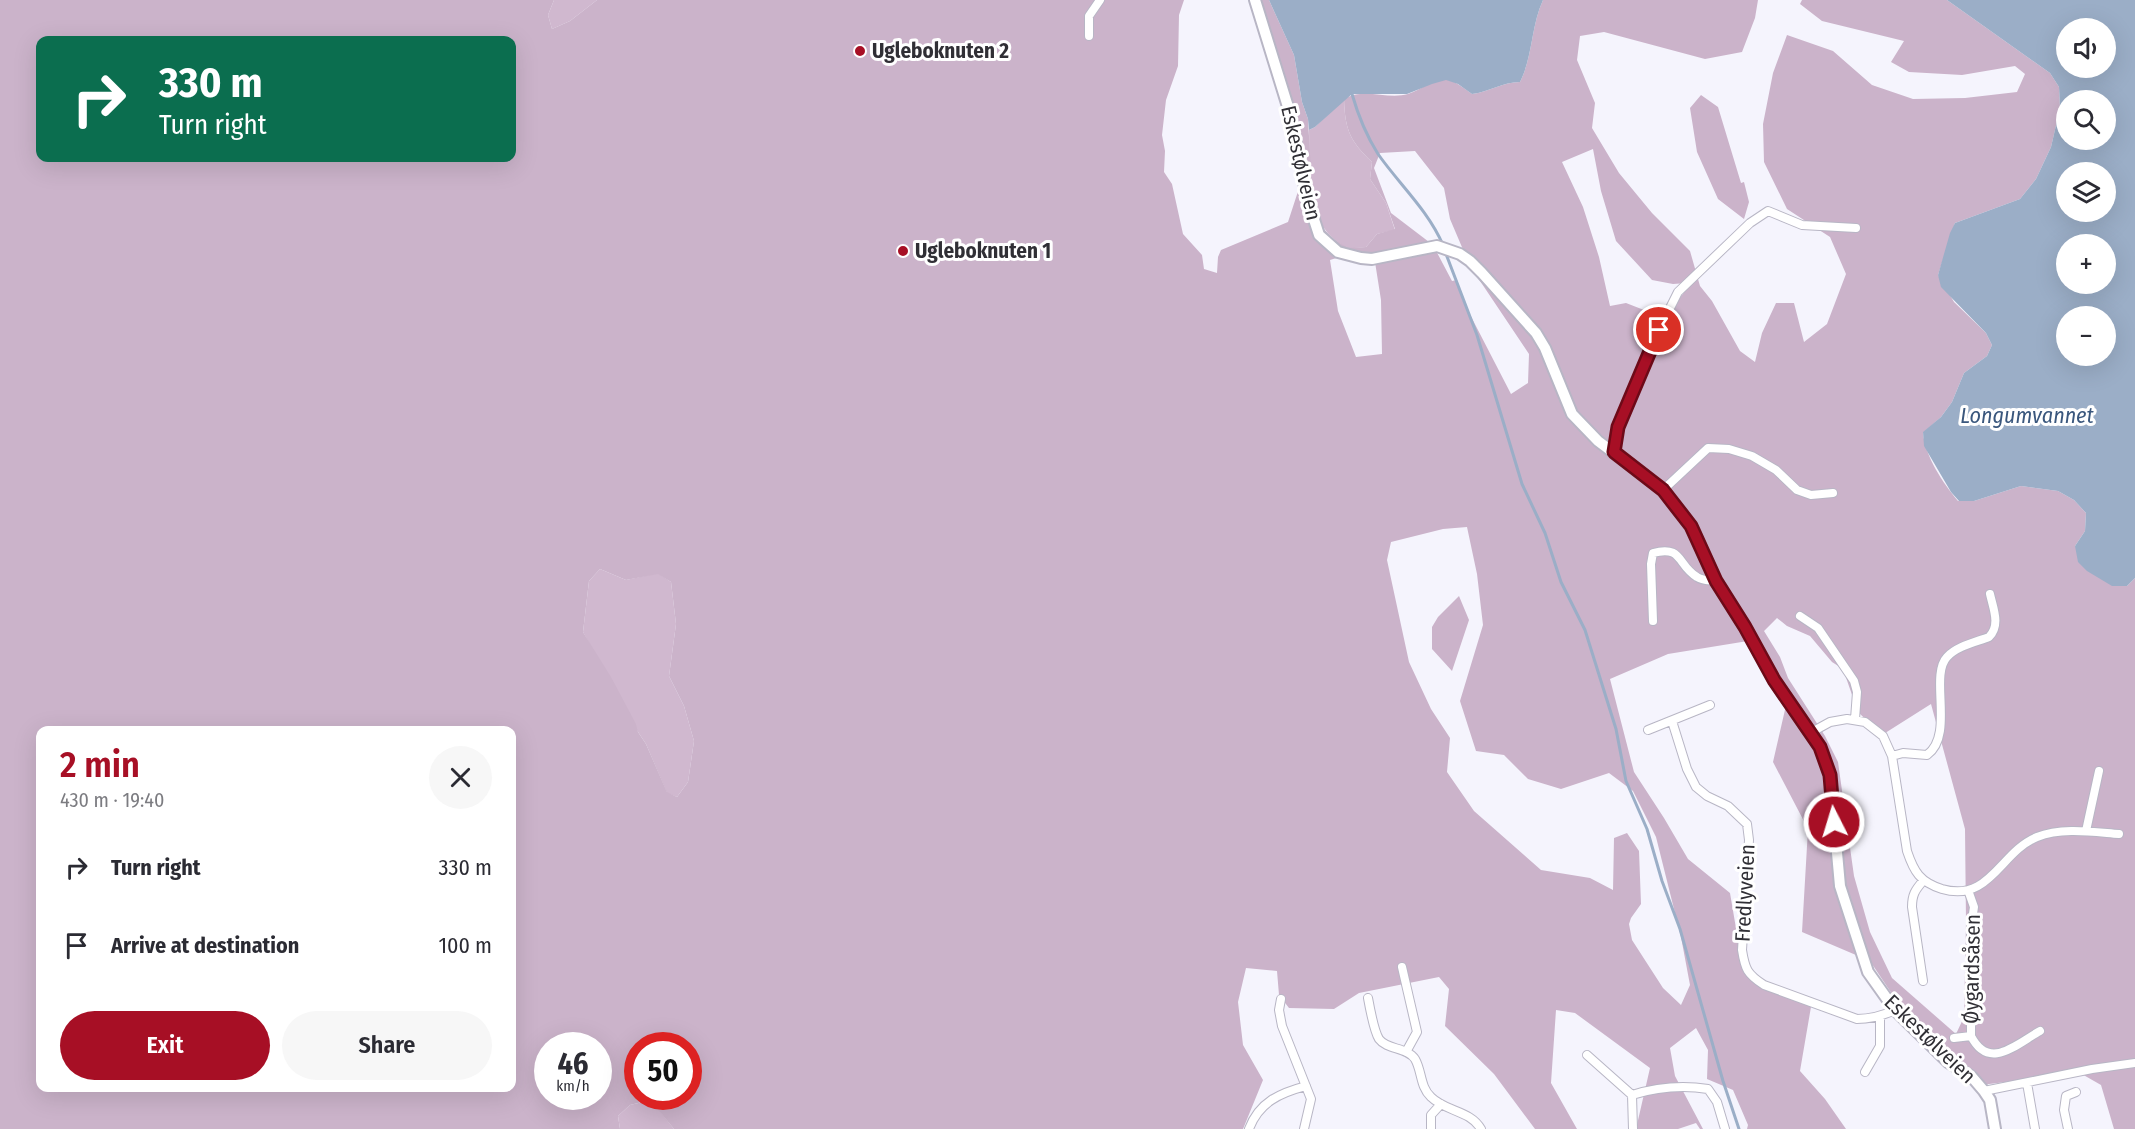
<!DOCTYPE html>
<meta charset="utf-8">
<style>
body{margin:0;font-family:"Fira Sans Condensed",sans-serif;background:#f7f7f7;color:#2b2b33;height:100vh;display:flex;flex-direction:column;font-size:22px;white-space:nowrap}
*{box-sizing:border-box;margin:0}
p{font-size:20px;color:#7c7c81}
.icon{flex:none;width:33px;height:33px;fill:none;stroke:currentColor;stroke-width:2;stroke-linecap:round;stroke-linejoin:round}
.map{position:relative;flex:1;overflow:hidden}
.sheet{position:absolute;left:36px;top:726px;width:480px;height:366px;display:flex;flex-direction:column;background:#fff;border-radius:12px;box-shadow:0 6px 24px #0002}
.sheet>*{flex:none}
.banner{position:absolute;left:36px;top:36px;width:480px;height:126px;border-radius:12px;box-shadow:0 6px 24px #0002;background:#0b6e4f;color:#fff;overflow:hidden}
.controls{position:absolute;left:2056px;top:18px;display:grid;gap:12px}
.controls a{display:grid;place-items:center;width:60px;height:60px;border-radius:50%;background:#fff;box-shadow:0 6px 24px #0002;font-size:30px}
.speed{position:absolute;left:534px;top:1032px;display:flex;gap:12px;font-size:30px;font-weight:700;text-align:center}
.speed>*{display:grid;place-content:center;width:78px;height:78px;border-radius:50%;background:#fff;box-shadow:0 6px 24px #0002;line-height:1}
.speed small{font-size:15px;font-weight:400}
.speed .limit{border:9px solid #d22;background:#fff;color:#111}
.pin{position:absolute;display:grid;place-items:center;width:51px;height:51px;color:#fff;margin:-26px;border:3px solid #fff;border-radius:50%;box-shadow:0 2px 6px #0007}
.me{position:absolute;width:66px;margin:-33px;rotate:355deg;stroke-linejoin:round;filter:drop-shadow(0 0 4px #0008)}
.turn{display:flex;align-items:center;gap:21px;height:126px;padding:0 24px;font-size:27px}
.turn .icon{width:78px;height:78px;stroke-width:2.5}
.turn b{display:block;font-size:42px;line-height:51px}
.round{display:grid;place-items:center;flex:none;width:63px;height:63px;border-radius:32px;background:#f7f7f7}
.summary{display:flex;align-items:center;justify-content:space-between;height:102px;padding:0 24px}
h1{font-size:36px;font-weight:600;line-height:45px;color:#a70f25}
.cta{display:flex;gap:12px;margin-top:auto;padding:12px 24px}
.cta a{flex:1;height:69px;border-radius:36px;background:#a70f25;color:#fff;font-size:24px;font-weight:600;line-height:69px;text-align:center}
.cta a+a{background:#f7f7f7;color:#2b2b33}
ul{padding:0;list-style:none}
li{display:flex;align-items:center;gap:18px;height:78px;padding:0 24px}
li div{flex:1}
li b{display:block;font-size:22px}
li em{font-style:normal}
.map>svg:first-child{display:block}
.green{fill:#d0b8cf}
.forest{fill:#cbb3ca;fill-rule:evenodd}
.water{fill:#9baec7;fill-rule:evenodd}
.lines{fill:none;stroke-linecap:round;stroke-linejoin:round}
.stream{stroke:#9baec7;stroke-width:3}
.street-casing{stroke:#b8b6c5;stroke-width:10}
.secondary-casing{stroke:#b8b6c5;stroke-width:14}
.street{stroke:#fff;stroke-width:8}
.secondary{stroke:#fff;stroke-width:10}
.route-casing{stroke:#6d0a18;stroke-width:15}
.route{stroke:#a70f25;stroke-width:10}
.poi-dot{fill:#a70f25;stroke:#fff;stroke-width:2}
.labels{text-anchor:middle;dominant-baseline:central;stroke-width:6;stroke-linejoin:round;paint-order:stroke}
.poi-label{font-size:21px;font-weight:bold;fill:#302f35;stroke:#fff;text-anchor:start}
.street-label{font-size:21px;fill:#302f35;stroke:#fff}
.water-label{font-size:22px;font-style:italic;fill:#3a577d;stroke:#fff}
</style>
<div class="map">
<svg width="2135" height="1129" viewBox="0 0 2135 1129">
<rect width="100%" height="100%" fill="#f5f4fd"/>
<path class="green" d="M 554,0 L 597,0 L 570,21 L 552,29 L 548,15 Z
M 1344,99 C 1345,130 1350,141 1372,162 L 1370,179 L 1386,203 L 1395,230 L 1377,234 L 1366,247 C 1361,247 1352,249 1347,248 C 1344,247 1342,244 1339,243 C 1305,221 1310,166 1309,130 L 1315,127 Z
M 600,569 L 626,580 L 658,573 L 671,582 L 676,624 L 669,676 L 684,706 L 694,741 L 688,782 L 677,797 L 667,793 L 646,744 L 638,732 L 583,632 L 589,581 Z
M 651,1100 L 674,1129 L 620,1129 L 618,1116 L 630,1105 Z"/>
<path class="forest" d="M 0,0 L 554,0 L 548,15 L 552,29 L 570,21 L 597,0 L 1184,0 L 1179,15 L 1178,66 L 1166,100 L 1162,135 L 1165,151 L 1164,172 L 1172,184 L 1183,234 L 1202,255 L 1204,269 L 1217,273 L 1218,257 L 1221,250 L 1288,222 L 1304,173 L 1283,72 L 1259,0 L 1269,0 L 1294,55 L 1302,102 L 1308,119 L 1312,187 L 1316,210 L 1324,229 L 1332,238 L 1348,248 L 1366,247 L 1377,234 L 1395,229 L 1386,203 L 1370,179 L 1372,162 C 1350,141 1345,130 1344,99 C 1364,87 1387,100 1408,94 C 1421,90 1434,78 1448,80 C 1457,82 1465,89 1472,94 C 1489,92 1503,82 1520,82 C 1533,56 1531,26 1543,0 L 1758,0 L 1755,18 L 1742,52 L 1705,59 L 1604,32 L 1580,36 L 1577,60 L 1595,103 L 1592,128 L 1619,173 L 1652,213 L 1690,251 L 1700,286 L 1712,301 L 1740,351 L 1755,362 L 1762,333 L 1776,303 L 1794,303 L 1804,342 L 1827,324 L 1846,274 L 1830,237 L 1787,209 L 1764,162 L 1763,124 L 1773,73 L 1787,35 L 1833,51 L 1872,85 L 1913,99 L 1965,98 L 2017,92 L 2025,74 L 2015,66 L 1962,75 L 1909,72 L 1891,62 L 1904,41 L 1822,21 L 1800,4 L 1802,0 L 1947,0 L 2050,73 L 2059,87 L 2060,108 L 2051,147 L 2036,179 L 2020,199 L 1955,223 L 1938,275 L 1954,302 L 1986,333 L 1992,345 L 1987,356 L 1964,373 L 1952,402 L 1941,417 L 1923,433 C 1925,456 1943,483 1958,501 L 1974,501 L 2021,486 L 2058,491 L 2074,500 L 2086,513 L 2085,531 L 2075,546 L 2127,586 L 2135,578 L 2135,1129 L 2114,1129 L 2101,1085 L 2080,1073 L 1981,1085 L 1904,1012 L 1870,961 L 1802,932 L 1808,829 L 1773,762 L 1787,701 L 1754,640 L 1668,654 L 1610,679 L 1634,772 L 1664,818 L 1688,859 L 1730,893 L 1739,946 L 1756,978 L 1812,1001 L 1800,1071 L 1825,1099 L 1846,1129 L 1747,1129 L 1748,1125 L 1733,1090 L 1707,1079 L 1708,1050 L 1696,1028 L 1670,1048 L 1675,1076 L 1703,1129 L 1700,1129 L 1696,1123 L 1678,1129 L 1636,1129 L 1650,1068 L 1575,1013 L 1556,1010 L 1551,1083 L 1577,1129 L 1535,1129 L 1494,1074 L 1445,1026 L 1449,989 L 1439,977 L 1359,993 L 1334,1009 L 1289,1008 L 1279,995 L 1277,971 L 1246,968 L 1238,1002 L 1243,1045 L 1263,1080 L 1243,1129 L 674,1129 L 650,1100 L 630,1105 L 618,1116 L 620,1129 L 0,1129 ZM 40,40 L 512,40 L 512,158 L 40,158 ZM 1593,149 L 1601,191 L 1616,241 L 1652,280 L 1673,284 L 1687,283 L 1685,291 L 1663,321 L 1644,310 L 1626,303 L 1610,306 L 1599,257 L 1583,207 L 1562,162 ZM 1415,151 L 1444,188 L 1450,219 L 1470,266 L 1529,354 L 1528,383 L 1511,394 L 1463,301 L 1457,280 L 1452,281 L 1433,245 L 1391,213 L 1374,168 L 1380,153 ZM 1346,255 L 1375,262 L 1381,300 L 1382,354 L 1356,357 L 1338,311 L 1330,260 ZM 1467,527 L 1477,574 L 1483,625 L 1460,701 L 1476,751 L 1504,755 L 1528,779 L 1561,789 L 1609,773 L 1633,791 L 1656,837 L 1681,937 L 1690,985 L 1681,1005 L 1663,988 L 1632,940 L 1629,924 L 1631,918 L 1641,904 L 1639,851 L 1627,833 L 1614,838 L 1613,890 L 1590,878 L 1541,870 L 1474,811 L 1447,772 L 1450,738 L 1431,709 L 1409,662 L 1387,560 L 1391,542 L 1443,529 ZM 600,569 L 626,580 L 658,574 L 671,582 L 676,624 L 669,676 L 684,706 L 694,741 L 688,782 L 677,797 L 667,792 L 646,744 L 638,732 L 636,724 L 611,677 L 583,632 L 589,581 ZM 1777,618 L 1787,626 L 1810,636 L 1832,662 L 1843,669 L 1858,712 L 1882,735 L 1931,704 L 1965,829 L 1966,922 L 1964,1017 L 1956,1034 L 1892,978 L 1870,932 L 1854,876 L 1838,762 L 1825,736 L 1788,678 L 1780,657 L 1764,631 ZM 40,730 L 512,730 L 512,1088 L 40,1088 ZM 548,1046 L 598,1046 L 598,1096 L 548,1096 ZM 638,1046 L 688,1046 L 688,1096 L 638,1096 Z
M 1701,95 L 1718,107 L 1741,183 L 1744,182 L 1749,202 L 1744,219 L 1718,199 L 1697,152 L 1690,108 Z
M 1459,596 L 1469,620 L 1452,671 L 1432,649 L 1432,627 L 1438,617 Z"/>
<path class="water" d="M 1269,0 L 1543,0 C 1531,26 1533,56 1520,82 C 1503,82 1489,92 1472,94 L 1458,84 L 1446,80 L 1432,84 L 1407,94 L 1352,94 L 1315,127 L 1309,130 L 1308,119 L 1302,102 L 1294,55 Z
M 1947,0 L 2135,0 L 2135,578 L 2127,586 L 2112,586 L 2087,571 L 2078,562 L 2075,546 L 2085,531 L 2086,513 L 2074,500 L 2058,491 L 2021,486 L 1974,501 L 1959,501 L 1951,492 L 1924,446 L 1923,432 L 1941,417 L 1952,402 L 1964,373 L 1987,356 L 1992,345 L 1986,333 L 1941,287 L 1938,275 L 1950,233 L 1955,223 L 2020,199 L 2036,179 L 2051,147 L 2060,108 L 2059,87 L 2050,73 ZM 2067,28 L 2106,28 L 2106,68 L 2067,68 ZM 2067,100 L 2106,100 L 2106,140 L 2067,140 ZM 2067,172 L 2106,172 L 2106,212 L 2067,212 ZM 2067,244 L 2106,244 L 2106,284 L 2067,284 ZM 2067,316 L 2106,316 L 2106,356 L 2067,356 Z"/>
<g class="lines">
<path class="stream" d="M 1352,94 C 1358,115 1366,135 1378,154 C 1399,184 1428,210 1443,245
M 1446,254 L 1477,335 L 1522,484 L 1545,533 L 1561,582 L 1585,630 L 1616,729 L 1626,781 L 1647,829 L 1662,881 L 1680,929 L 1723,1081 L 1739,1129"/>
<g class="street-casing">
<path id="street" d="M 1089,36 L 1089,16 L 1100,0
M 1614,452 L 1618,427 L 1659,330 L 1678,292 L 1750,223 L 1768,211 L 1802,225 L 1856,228
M 1663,490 L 1708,448 L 1729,449 L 1752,456 L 1776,470 L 1797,490 L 1811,495 L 1833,493
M 1800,616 L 1818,628 L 1854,681 L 1857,692 L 1855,719
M 1653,621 L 1651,564 L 1653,553 C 1683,545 1677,565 1697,577 C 1703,581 1709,580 1716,581
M 1672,721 L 1687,769 L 1696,787 L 1707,796 L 1728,806 L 1747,824 L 1749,840 L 1742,950 C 1745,969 1747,974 1764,985 L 1857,1019 C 1872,1019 1882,1016 1895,1010
M 1648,730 L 1710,705
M 1810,733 L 1830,722 L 1847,719 L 1865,722 L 1883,736 L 1892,756 L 1907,851 C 1914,872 1920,882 1942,889 C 1990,903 2000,852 2037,837 C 2062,827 2093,832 2119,834
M 1892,756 L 1903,753 L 1927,755 C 1955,735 1929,676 1947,657 C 1957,646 1976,642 1989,637 C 2001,625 1993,608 1990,594
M 2086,831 L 2099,771
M 1923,881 C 1915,890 1912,895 1912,907 L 1923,981
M 1968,890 L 1974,907 L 1971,927 L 1971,1036 C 1989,1071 2015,1045 2040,1031
M 1402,967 L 1417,1032 L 1406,1052
M 1368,998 C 1370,1009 1374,1031 1379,1039 C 1387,1050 1407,1047 1415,1059 C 1422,1071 1420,1087 1431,1097 C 1446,1112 1470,1110 1481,1129
M 1281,999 L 1279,1010 L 1282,1026 L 1311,1099 L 1304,1129
M 1954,1038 L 1971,1036
M 1587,1055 L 1632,1095
M 1865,1072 L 1880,1046 L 1880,1017
M 2027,1083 L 2035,1129
M 1984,1091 L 2092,1069 L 2135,1063
M 1249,1129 C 1259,1102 1280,1093 1306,1086
M 1431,1129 L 1431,1115 L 1441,1104
M 1633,1129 L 1632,1095 C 1658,1087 1682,1085 1708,1089 L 1717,1102 L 1725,1129
M 2068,1129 L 2064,1110 L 2066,1096 L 2076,1092"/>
</g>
<g class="secondary-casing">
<path id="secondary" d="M 1255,0 L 1289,110 L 1308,201 L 1319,235 L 1338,252 L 1361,258 L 1372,259 L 1437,246 L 1460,254 L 1470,261 L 1482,273 L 1536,333 L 1545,348 L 1572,414 L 1598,441 L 1663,490 L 1691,526 L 1716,581 L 1745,627 L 1774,680 L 1820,747 L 1830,775 L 1840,886 L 1868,972 L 1895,1010 L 1948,1062 L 1972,1077 L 1984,1091 L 1990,1100 L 1995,1129"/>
</g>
<use href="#street" class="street"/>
<use href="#secondary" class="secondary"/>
</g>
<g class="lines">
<g class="route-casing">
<path id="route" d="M 1659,330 L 1618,427 L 1614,452 L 1663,490 L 1691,526 L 1716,581 L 1745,627 L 1774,680 L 1820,747 L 1830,775 L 1834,822"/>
</g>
<use href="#route" class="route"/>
</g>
<g class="poi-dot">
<circle cx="860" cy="51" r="6"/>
<circle cx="903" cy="251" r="6"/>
</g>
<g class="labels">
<g class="poi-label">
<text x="872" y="51">Ugleboknuten 2</text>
<text x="915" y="251">Ugleboknuten 1</text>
</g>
<g class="street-label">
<text transform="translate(1301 163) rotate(77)">Eskestølveien</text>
<text transform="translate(1745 893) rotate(-87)">Fredlyveien</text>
<text transform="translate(1972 969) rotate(-89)">Øygardsåsen</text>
<text transform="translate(1930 1039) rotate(44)">Eskestølveien</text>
</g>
<g class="water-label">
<text x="2027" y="415">Longumvannet</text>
</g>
</g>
</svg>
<div class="controls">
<a><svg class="icon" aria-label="sound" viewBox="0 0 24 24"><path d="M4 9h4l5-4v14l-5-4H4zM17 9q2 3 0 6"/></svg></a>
<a><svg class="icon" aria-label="search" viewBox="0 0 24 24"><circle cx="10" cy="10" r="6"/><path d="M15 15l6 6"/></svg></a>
<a><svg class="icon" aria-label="layers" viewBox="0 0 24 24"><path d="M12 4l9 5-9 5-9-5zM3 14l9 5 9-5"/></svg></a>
<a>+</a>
<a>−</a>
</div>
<div class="speed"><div>46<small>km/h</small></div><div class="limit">50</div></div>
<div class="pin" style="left:1659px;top:330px;background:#d93025"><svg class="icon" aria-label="arrive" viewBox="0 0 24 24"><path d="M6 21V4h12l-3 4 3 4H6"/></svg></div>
<svg class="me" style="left:1834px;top:822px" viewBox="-20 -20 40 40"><circle r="17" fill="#a70f25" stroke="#fff" stroke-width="3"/><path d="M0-11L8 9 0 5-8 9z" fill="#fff"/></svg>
<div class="banner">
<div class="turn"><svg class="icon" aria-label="right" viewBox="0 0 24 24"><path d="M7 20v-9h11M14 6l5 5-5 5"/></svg><div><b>330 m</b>Turn right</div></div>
</div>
<section class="sheet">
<div class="summary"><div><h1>2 min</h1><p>430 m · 19:40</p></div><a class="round"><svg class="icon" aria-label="close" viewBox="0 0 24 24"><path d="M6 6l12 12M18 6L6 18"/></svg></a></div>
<ul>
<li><svg class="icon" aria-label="right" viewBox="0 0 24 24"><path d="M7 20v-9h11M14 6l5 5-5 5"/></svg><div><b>Turn right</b></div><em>330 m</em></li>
<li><svg class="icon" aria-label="arrive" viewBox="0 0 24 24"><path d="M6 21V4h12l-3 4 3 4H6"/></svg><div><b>Arrive at destination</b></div><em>100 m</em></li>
</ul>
<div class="cta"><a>Exit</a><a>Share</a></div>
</section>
</div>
